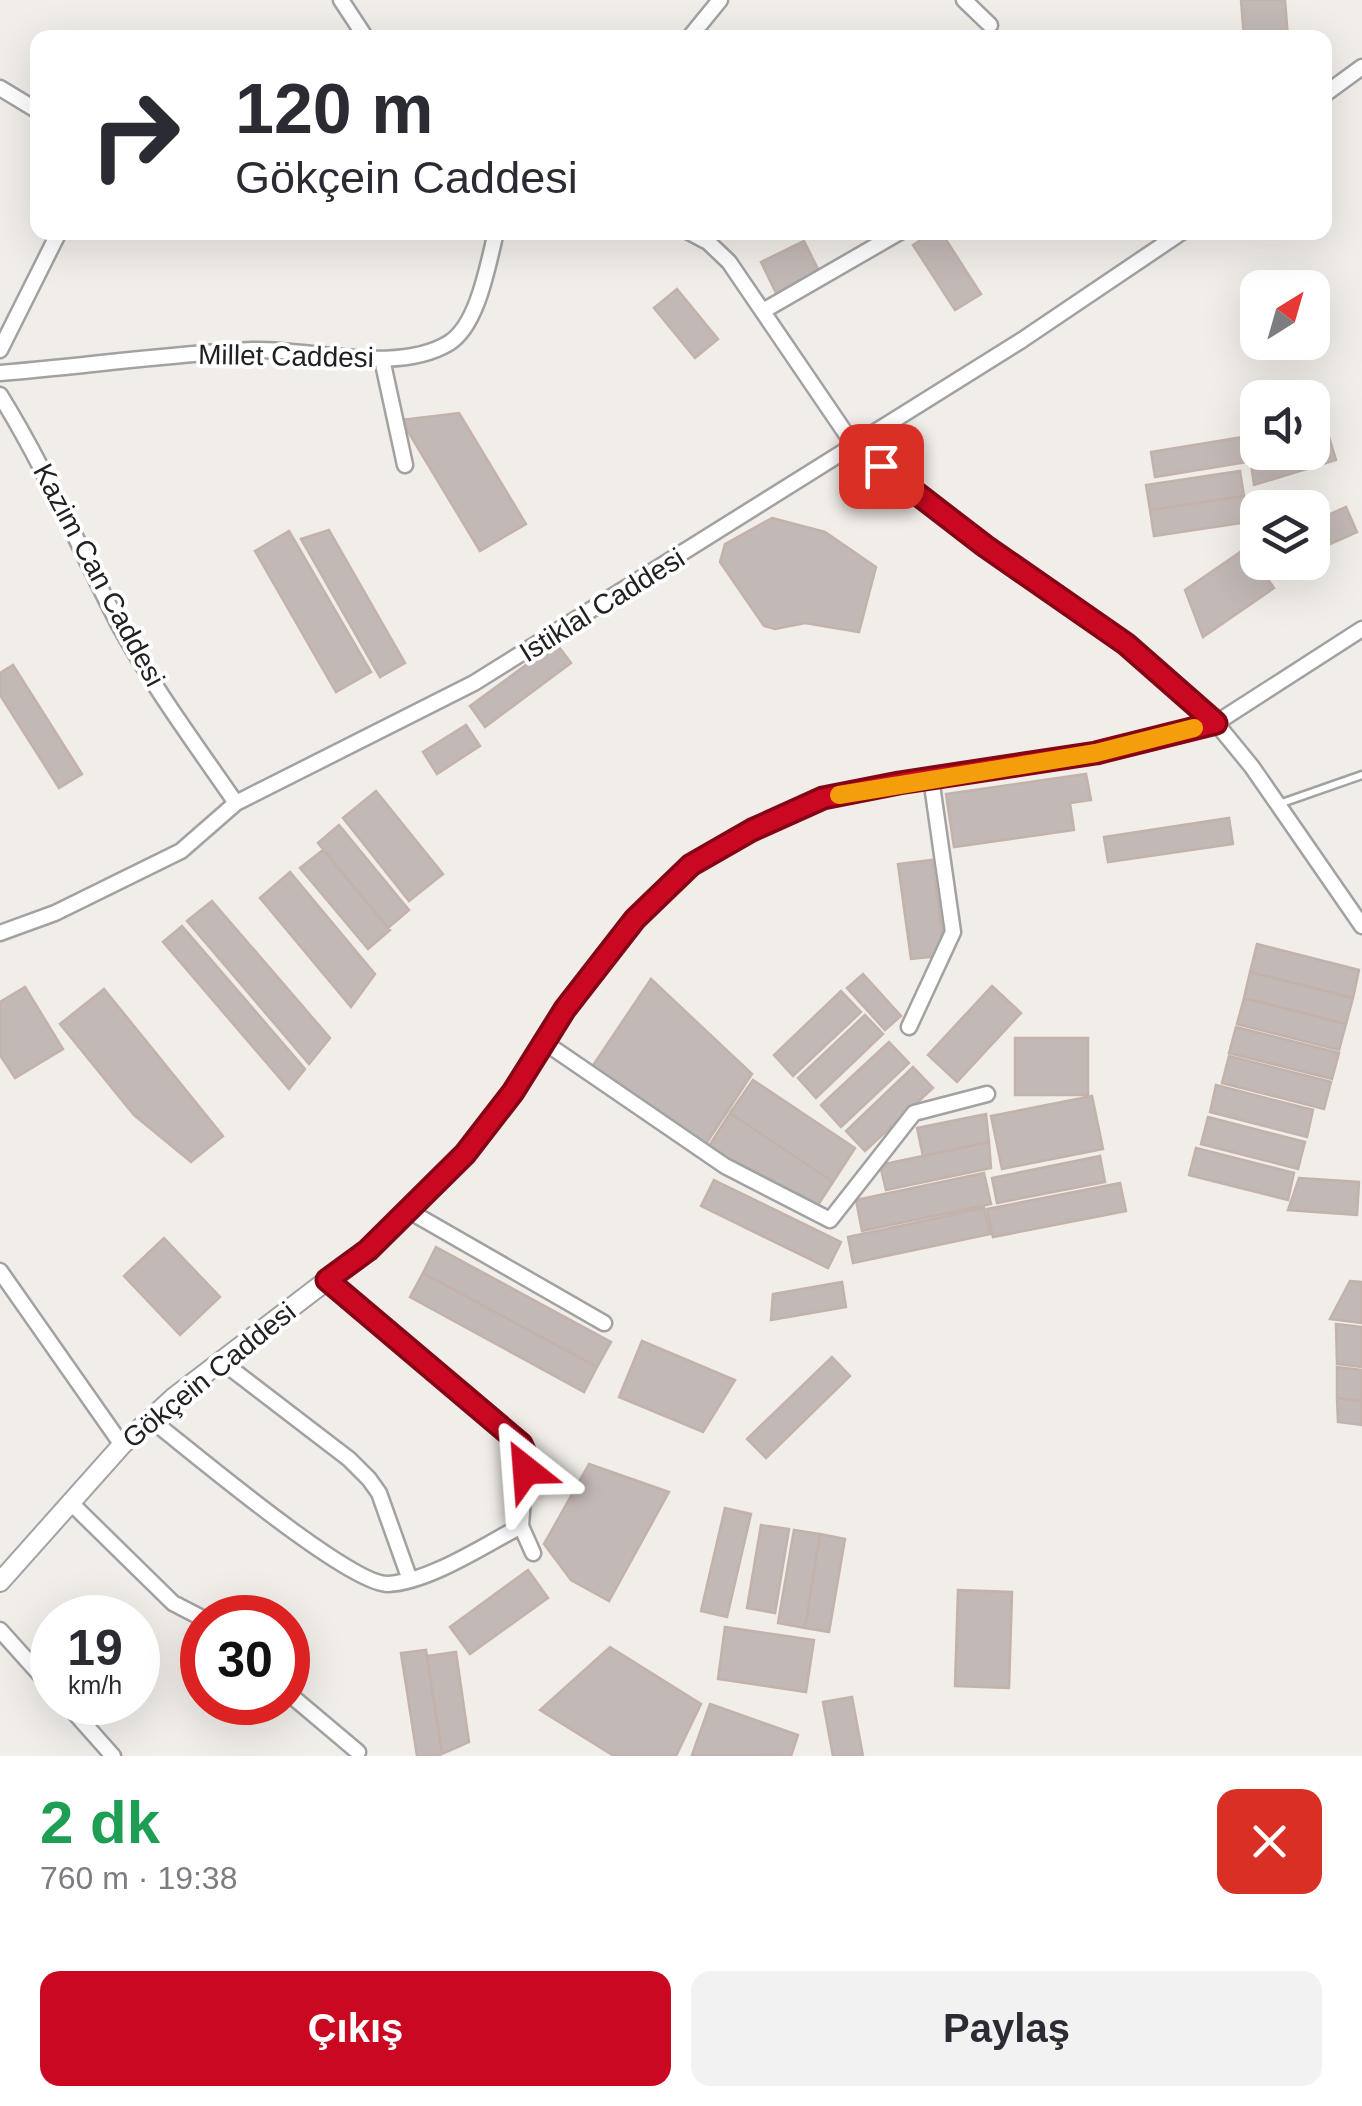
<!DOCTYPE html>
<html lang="tr">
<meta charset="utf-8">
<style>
body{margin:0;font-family:Arial,sans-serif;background:#f2f2f3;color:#2b2b33;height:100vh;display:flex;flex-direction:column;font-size:38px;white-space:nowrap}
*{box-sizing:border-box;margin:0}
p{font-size:32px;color:#7c7c81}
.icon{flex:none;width:55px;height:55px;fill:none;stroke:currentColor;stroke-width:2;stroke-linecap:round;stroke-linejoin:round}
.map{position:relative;height:1756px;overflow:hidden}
.drawer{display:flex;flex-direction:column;background:#fff;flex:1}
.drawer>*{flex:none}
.banner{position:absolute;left:30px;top:30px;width:1302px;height:210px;border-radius:20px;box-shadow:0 10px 40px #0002;background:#fff;color:#2b2b33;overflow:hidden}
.needle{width:65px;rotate:37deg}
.controls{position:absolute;left:1240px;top:270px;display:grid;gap:20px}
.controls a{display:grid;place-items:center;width:90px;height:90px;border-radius:20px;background:#fff;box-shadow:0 10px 40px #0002;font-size:50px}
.speed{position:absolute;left:30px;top:1595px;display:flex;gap:20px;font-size:50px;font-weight:700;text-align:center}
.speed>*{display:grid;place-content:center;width:130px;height:130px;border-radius:50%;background:#fff;box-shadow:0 10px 40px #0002;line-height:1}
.speed small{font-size:25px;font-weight:400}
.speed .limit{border:15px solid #d22;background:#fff;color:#111}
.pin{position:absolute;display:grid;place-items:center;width:85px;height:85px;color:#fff;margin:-42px;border-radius:20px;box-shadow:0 5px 15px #0006}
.me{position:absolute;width:110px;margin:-55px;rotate:332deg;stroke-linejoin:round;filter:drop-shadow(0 0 8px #0008)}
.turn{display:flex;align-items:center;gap:35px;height:210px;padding:0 40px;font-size:45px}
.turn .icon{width:130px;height:130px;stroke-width:2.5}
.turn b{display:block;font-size:70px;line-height:85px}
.round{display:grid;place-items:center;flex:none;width:105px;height:105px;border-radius:20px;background:#f2f2f3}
.overview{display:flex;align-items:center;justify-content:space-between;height:170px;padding:0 40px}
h1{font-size:60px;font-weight:800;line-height:75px;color:#1e9e55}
.cta{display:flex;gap:20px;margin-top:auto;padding:20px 40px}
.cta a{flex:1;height:115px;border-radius:20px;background:#cb0821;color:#fff;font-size:40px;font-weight:800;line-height:115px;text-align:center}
.cta a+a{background:#f2f2f3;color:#2b2b33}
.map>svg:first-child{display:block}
.building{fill:#c2b8b5;stroke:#c2b2ab;stroke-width:2.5}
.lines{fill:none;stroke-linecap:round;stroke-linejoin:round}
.service-casing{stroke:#a2a2a2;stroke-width:11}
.minor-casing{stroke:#a2a2a2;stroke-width:19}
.tertiary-casing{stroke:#a2a2a2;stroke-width:22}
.service{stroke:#fff;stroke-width:6}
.minor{stroke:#fff;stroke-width:14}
.tertiary{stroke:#fff;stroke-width:18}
.route-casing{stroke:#840515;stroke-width:25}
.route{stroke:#cb0821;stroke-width:18}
.slow{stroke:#f59e0b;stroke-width:18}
.labels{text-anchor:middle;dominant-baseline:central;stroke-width:8;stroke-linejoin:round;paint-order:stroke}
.street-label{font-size:28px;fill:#212121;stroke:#fff}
</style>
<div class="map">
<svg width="1362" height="1756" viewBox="0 0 1362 1756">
<rect width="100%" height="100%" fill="#f1ede8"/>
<path class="building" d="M 1241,0 L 1285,0 L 1288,38 L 1244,38 Z
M 932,232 L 941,232 L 981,294 L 955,310 L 913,245 Z
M 804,241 L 820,273 L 777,295 L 761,262 Z
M 677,289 L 718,339 L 695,358 L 654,308 Z
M 1321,411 L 1336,460 L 1254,485 L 1247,434 L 1258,431 L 1258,452 L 1312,452 L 1312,414 Z
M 459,413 L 526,524 L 480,551 L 401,420 Z
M 1243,437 L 1247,462 L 1155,477 L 1151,452 Z
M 1240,471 L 1244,496 L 1150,510 L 1146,485 Z
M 1244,496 L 1248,522 L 1154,536 L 1150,510 Z
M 1346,507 L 1357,532 L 1312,552 L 1312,522 Z
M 772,518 L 825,532 L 876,567 L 859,632 L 805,623 L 775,629 L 764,626 L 720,562 L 725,544 Z
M 329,530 L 405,663 L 380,677 L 301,539 Z
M 289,531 L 371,672 L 336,692 L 255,551 Z
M 1246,548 L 1274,588 L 1203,637 L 1185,590 Z
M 556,643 L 571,663 L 485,727 L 470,706 Z
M 13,665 L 82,774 L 59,788 L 0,695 L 0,673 Z
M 466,725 L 480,746 L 437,774 L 423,752 Z
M 1086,774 L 1091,800 L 1070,803 L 1074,830 L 954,847 L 946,794 Z
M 376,791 L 443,874 L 409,901 L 343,818 Z
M 1229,818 L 1233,844 L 1108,862 L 1104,837 Z
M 339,825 L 409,910 L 388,928 L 318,843 Z
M 323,850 L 390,930 L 368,949 L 300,868 Z
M 932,860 L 942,929 L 940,956 L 911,959 L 898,864 Z
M 290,872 L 375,974 L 351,1007 L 260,898 Z
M 212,901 L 330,1038 L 309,1064 L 187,921 Z
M 182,926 L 305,1069 L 289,1089 L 163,942 Z
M 1257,944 L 1359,970 L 1353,998 L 1250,972 Z
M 1250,972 L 1353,998 L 1346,1024 L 1244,998 Z
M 863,974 L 901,1016 L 885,1030 L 847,988 Z
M 651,979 L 752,1074 L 706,1144 L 592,1067 Z
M 992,986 L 1021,1013 L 957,1082 L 928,1055 Z
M 25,987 L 63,1049 L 15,1078 L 0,1055 L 0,1002 Z
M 104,989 L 223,1136 L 191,1162 L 134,1115 L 60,1024 Z
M 841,991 L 861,1012 L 793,1076 L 774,1055 Z
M 1244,998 L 1346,1024 L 1339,1050 L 1237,1024 Z
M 865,1015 L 883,1034 L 816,1098 L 798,1078 Z
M 1236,1027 L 1339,1053 L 1332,1079 L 1229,1053 Z
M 1015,1038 L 1088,1038 L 1088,1095 L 1015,1095 Z
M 889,1042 L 909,1063 L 841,1127 L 821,1105 Z
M 1229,1056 L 1331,1082 L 1324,1109 L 1222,1083 Z
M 913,1067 L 933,1088 L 865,1151 L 846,1131 Z
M 753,1080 L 855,1148 L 833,1182 L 730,1113 Z
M 1216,1085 L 1313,1110 L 1307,1137 L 1210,1112 Z
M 1092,1096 L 1103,1149 L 1002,1169 L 991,1116 Z
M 730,1113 L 833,1182 L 812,1214 L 709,1146 Z
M 986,1114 L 989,1142 L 923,1156 L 917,1128 Z
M 1208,1117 L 1305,1142 L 1298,1169 L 1201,1144 Z
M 989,1142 L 991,1168 L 886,1190 L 880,1165 Z
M 1196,1148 L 1294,1173 L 1288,1200 L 1189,1175 Z
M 1100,1156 L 1105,1182 L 997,1203 L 992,1178 Z
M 984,1173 L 991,1204 L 862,1231 L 856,1200 Z
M 1299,1178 L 1359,1182 L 1357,1215 L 1288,1210 Z
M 714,1180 L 841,1242 L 828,1268 L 701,1206 Z
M 1120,1183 L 1126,1211 L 993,1237 L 987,1209 Z
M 984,1208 L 990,1234 L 853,1263 L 848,1237 Z
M 164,1238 L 220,1297 L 180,1335 L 124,1276 Z
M 436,1247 L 611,1342 L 597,1367 L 423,1273 Z
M 423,1273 L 597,1367 L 584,1392 L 410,1297 Z
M 1350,1281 L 1362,1282 L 1362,1323 L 1330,1319 Z
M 842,1282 L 846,1307 L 771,1320 L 773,1294 Z
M 1336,1324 L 1362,1327 L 1362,1367 L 1337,1364 Z
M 642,1341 L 735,1380 L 703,1432 L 619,1397 Z
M 832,1357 L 850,1376 L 766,1458 L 747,1439 Z
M 1337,1367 L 1362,1370 L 1362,1401 L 1337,1398 Z
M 1337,1398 L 1362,1401 L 1362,1425 L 1338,1422 Z
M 589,1464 L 669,1492 L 609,1601 L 571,1580 L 544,1544 Z
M 725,1508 L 751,1514 L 727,1617 L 701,1611 Z
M 761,1525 L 789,1529 L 775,1613 L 747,1608 Z
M 794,1530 L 820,1534 L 805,1628 L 778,1623 Z
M 820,1534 L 845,1539 L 829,1632 L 805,1628 Z
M 528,1570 L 548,1598 L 470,1654 L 450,1627 Z
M 958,1590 L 1012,1592 L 1009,1688 L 955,1686 Z
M 725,1627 L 814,1640 L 806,1692 L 718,1679 Z
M 610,1647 L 701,1704 L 676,1756 L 614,1756 L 540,1710 Z
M 426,1650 L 442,1754 L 437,1756 L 417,1756 L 401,1653 Z
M 456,1652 L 469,1742 L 442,1754 L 427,1656 Z
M 852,1697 L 863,1756 L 833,1756 L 823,1702 Z
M 710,1704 L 798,1735 L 791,1756 L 692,1755 Z"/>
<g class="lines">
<g class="service-casing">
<path id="service" d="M 1279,804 L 1362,775"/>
</g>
<g class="minor-casing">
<path id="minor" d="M 341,0 L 366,38
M 964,0 L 990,25
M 689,38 L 720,0
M 0,88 L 38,111
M 1325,94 L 1362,67
M 689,232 L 708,242 L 729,262 L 855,447 L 985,546 L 1126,644 L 1216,723 L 1252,767 L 1362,926
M 763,311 L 900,232
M 0,350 L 59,232
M 382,359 L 405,465
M 0,373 C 84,366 168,354 252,350 C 311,348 396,375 449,343 C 478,325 488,264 496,232
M 0,395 C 46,469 79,548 119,625 C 153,687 196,745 236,803
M 1216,723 L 1362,629
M 0,933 L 55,913 L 181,851 L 236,803 L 474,683 L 1022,340 L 1182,232
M 909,1027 L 953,932 L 931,778
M 544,1042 L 725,1166 L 830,1220 L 914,1113 L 987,1094
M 409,1211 L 604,1323
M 0,1271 L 122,1445
M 327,1280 L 521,1444 L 526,1455 L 521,1526 L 533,1553
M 221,1361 L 349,1459 L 369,1479 L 379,1493 L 410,1580
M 150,1419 C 189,1449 349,1585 388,1584 C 429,1582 485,1545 521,1526
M 71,1503 L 173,1603 L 202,1618
M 0,1630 L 52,1688
M 288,1693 L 358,1752
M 65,1702 L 113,1756"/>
</g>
<g class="tertiary-casing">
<path id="tertiary" d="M 0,1582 L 122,1445 L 173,1398 L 368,1249 L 465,1154 L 513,1092 L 565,1009 L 635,919 L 691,865 L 753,830 L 823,799 L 899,783 L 1096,753 L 1216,723"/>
</g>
<use href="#service" class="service"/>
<use href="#minor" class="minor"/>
<use href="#tertiary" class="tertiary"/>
</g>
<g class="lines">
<g class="route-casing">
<path id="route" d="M 526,1470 L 526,1455 L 521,1444 L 327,1280 L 368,1250 L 465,1154 L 513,1092 L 565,1009 L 635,919 L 691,865 L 752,830 L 823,798 L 899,783 L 1096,753 L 1216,723 L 1126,644 L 985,546 L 881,466"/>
</g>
<use href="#route" class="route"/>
<path class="slow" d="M 839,795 L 1096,753 L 1194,728"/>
</g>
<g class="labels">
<g class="street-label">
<text transform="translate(286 356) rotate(1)">Millet Caddesi</text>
<text transform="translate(99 575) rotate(62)">Kazim Can Caddesi</text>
<text transform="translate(602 605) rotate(-32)">Istiklal Caddesi</text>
<text transform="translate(209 1375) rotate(-39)">Gökçein Caddesi</text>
</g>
</g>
</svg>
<div class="controls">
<a><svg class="needle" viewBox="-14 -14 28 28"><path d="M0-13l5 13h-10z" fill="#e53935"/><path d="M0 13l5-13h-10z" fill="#7c7c81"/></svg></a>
<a><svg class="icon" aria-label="sound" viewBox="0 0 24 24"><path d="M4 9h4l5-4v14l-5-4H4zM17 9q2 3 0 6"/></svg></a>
<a><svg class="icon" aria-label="layers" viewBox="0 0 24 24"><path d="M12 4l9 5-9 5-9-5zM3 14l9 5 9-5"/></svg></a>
</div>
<div class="speed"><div>19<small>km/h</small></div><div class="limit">30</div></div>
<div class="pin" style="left:881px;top:466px;background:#d93025"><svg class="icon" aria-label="arrive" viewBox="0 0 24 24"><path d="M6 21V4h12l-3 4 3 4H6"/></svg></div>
<svg class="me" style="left:526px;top:1470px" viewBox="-20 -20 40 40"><path d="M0-17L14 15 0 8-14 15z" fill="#cb0821" stroke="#fff" stroke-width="4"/></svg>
<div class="banner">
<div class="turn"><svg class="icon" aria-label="right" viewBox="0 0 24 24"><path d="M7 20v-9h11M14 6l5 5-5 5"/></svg><div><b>120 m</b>Gökçein Caddesi</div></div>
</div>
</div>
<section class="drawer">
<div class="overview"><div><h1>2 dk</h1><p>760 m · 19:38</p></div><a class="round" style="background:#d93025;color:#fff"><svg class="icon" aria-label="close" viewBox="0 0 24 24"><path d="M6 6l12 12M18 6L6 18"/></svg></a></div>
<div class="cta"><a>Çıkış</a><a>Paylaş</a></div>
</section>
